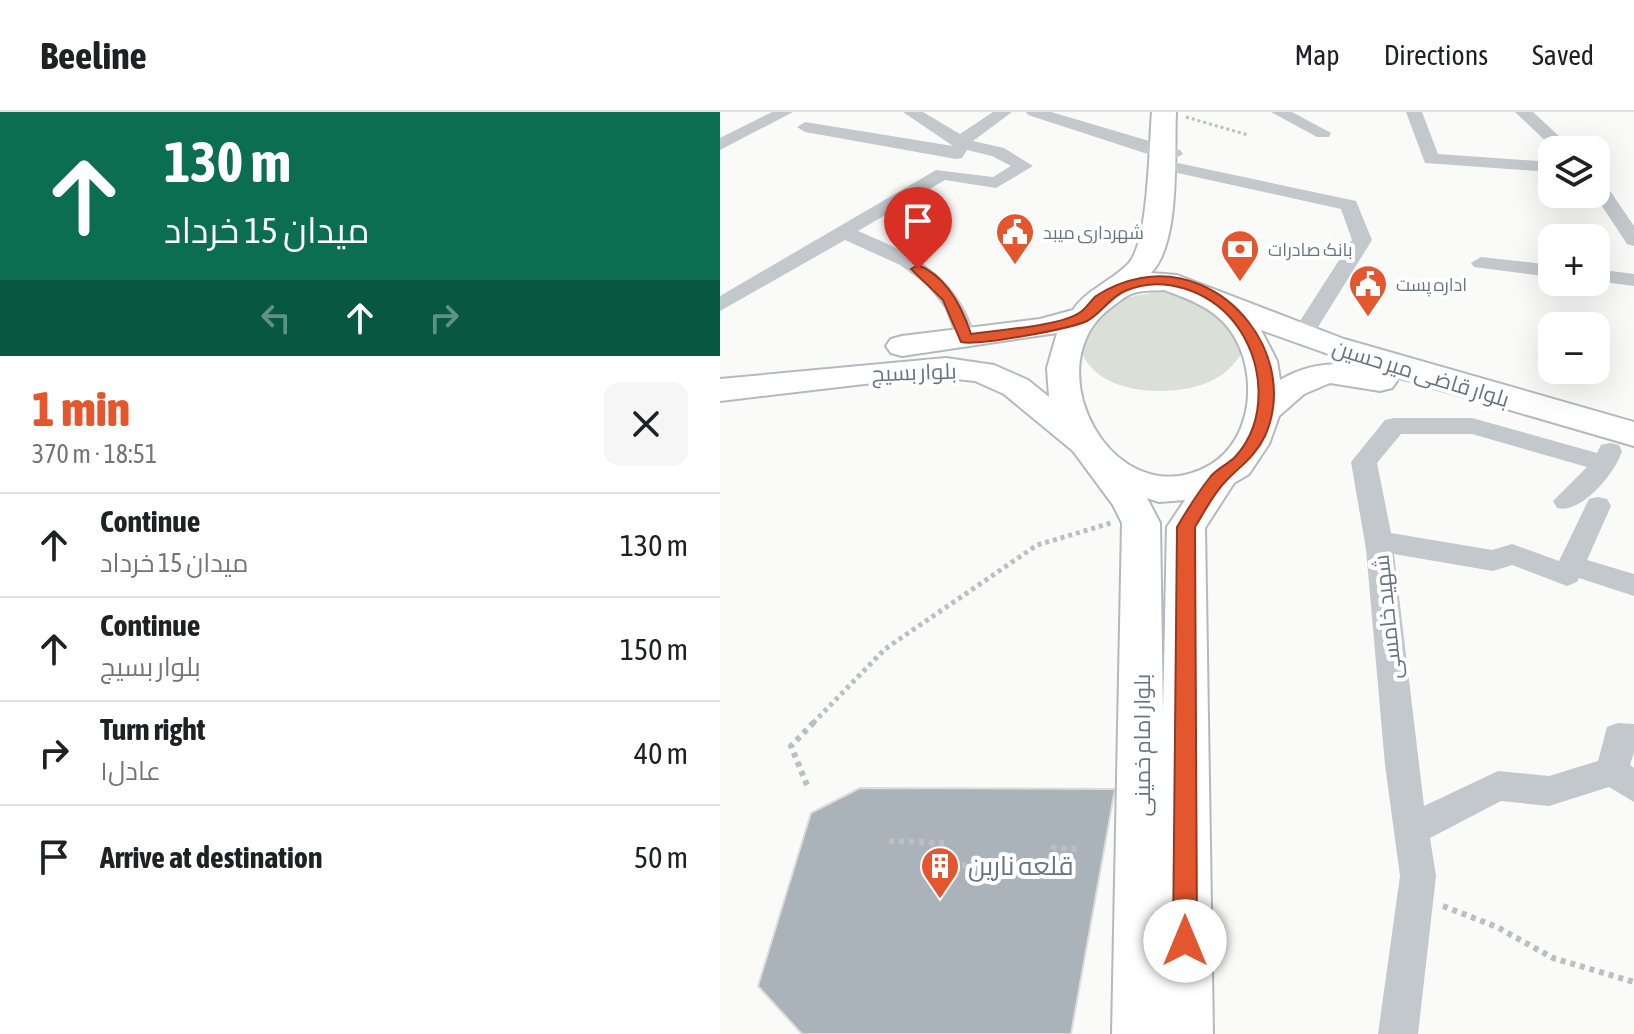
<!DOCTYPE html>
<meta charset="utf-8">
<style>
body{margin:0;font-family:"Asap Condensed",Cairo,sans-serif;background:#f6f6f6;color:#202124;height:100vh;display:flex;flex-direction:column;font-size:30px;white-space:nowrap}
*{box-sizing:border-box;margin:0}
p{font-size:26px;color:#757577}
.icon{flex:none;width:44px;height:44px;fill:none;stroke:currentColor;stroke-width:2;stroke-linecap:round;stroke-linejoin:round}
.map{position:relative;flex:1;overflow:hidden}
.details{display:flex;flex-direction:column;background:#fff;width:720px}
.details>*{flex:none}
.top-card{background:#0b6e4f;color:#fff;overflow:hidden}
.buttons{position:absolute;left:818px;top:24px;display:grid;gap:16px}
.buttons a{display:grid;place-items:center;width:72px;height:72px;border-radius:16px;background:#fff;box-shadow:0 8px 32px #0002;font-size:40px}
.pin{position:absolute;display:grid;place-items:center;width:68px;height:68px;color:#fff;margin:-82px -34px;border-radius:50% 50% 50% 0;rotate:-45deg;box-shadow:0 0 8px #0007}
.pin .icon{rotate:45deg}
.me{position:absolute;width:88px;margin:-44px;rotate:0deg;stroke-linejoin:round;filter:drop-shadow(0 0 6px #0008)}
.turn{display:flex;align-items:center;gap:28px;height:168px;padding:0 32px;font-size:36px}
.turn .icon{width:104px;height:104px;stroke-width:2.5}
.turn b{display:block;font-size:56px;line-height:68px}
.lanes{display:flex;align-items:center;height:76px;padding:0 32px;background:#0003;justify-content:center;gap:40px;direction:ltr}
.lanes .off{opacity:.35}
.round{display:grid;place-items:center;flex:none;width:84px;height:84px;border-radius:16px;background:#f6f6f6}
.overview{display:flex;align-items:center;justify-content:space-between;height:136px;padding:0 32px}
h1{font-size:48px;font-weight:800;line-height:60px;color:#e4572e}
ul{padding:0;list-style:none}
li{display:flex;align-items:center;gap:24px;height:104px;padding:0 32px;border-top:2px solid #e0e0e0}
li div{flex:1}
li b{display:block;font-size:30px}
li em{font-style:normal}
header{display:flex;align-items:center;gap:48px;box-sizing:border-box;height:112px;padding:0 40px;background:#fff;border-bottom:2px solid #e0e0e0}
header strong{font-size:38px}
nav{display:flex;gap:44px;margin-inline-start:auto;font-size:28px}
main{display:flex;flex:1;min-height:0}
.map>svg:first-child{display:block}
.green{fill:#dadfd7}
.building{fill:#aab3b9;stroke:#dcdcda;stroke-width:2}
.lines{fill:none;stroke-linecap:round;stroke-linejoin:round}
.secondary-casing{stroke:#b3babf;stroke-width:4}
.path-far2{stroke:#bbbfc2;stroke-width:3;stroke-dasharray:3 3;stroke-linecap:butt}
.path-far1{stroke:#bbbfc2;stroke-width:5;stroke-dasharray:4 4;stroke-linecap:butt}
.path{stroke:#bbbfc2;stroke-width:6;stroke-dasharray:5 5;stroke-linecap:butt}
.minor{fill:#c3c8cc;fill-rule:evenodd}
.secondary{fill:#fff;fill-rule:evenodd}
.route{fill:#e4572e;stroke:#94391e;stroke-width:2}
.labels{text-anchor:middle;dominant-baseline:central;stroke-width:8;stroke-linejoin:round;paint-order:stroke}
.far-poi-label{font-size:18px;fill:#657683;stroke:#fff;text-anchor:start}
.street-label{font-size:22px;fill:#657683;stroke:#fff}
.near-poi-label{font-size:26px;fill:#657683;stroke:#fff;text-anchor:start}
</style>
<header>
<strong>Beeline</strong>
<nav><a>Map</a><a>Directions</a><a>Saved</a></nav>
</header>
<main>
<section class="details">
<div class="top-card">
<div class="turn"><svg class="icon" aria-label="ahead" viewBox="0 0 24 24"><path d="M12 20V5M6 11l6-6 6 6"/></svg><div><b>130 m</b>میدان 15 خرداد</div></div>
<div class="lanes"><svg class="icon off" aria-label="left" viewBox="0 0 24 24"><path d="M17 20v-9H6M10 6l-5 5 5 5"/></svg><svg class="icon" aria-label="ahead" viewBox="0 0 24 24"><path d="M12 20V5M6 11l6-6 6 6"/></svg><svg class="icon off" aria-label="right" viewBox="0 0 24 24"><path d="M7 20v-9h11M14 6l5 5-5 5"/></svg></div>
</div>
<div class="overview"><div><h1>1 min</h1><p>370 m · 18:51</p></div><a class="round"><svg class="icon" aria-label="close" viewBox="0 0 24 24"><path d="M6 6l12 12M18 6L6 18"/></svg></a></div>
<ul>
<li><svg class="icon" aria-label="ahead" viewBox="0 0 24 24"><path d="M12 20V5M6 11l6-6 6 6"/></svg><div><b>Continue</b><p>میدان 15 خرداد</p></div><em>130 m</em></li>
<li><svg class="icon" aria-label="ahead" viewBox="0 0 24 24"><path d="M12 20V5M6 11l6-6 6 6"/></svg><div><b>Continue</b><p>بلوار بسیج</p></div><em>150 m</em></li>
<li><svg class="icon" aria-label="right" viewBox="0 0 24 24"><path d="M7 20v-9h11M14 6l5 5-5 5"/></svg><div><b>Turn right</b><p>عادل۱</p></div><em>40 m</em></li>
<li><svg class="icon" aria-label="arrive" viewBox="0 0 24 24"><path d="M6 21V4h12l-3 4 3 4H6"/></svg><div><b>Arrive at destination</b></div><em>50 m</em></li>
</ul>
</section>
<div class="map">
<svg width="914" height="922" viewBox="0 0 914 922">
<rect width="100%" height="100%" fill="#fafaf8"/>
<path class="green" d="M 439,180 L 463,182 L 518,210 L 522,241 C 514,252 507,261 495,267 C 452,290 356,283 359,220 C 389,190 396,186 439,180 Z"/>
<path class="building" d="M 140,676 L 395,677 L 351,922 L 82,922 L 38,874 L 91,701 Z"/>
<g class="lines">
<g class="secondary-casing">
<path id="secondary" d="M 432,0 L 456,0 C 454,42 461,130 431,161 L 457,163 L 624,227 L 914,310 L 914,334 L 673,264 L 677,269 L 672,276 L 660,279 L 610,271 L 584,282 L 559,304 L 549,332 L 529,362 L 514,371 L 485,416 L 493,922 L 392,922 L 402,411 L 393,393 L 353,339 L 284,282 L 255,269 L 226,266 L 170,269 L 0,289 L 0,267 L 226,246 L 274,253 L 308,268 L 329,285 L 327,256 L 337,221 L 182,244 L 171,241 L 166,234 L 171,227 L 182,224 L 320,207 L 353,198 C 366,178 392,169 409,151 C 429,128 429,33 432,0 ZM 444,178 C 469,187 494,196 510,218 C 539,258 534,327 490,353 C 394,408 310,252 393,194 C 400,189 406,183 414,181 C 423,178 434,179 444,178 ZM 541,218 L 645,255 C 614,249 587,252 560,268 L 557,249 ZM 427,386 L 439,390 L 465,388 L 447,415 L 443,600 L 440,411 Z"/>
</g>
<path class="path-far2" d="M 466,5 L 528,23"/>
<path class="path-far1" d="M 93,611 L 165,537 L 317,433 L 391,411"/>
<path class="path" d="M 87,673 L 71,634 L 95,609
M 169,729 L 226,731 L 220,751 L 326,762 L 333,736 L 357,737
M 723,794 L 777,815 L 833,846 L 914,870"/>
<path class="minor" d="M 52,0 L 73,0 L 0,38 L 0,26 Z
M 183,0 L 203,0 L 240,22 L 273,0 L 292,0 L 253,29 L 284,36 L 313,54 L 276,76 L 225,68 L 138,119 C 197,144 237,163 257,227 L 254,232 L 238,232 L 225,197 L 208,174 L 180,153 L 125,128 L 0,199 L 0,184 L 216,58 L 273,65 L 291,54 L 272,44 L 247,38 L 242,46 L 236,47 L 85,20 L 77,15 L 85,10 L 233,34 Z
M 306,0 L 331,0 L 460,38 L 463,42 L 454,47 L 437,45 L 308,3 Z
M 551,0 L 572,0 L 611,21 L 609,25 L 597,25 Z
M 686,0 L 702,0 L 718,42 L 832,50 L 832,60 L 705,51 Z
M 795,0 L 813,0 L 854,38 L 835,38 Z
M 453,50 L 636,89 L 652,128 L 590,228 L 582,230 L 571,223 L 632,128 L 621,97 L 453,60 L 442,61 L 433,56 L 436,52 Z
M 876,66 L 882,67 L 914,114 L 914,134 L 907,132 L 874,82 Z
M 761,145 L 832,153 L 832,165 L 754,155 L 751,151 Z
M 876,157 L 914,162 L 914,174 L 876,169 Z
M 674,306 L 752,306 L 877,341 L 881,333 L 890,331 L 899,333 L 902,339 C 896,360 861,403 837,396 L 833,389 L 867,355 L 752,322 L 681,322 L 657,351 L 671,421 L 772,438 L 792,432 L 839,449 L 869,387 L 878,385 L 887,387 L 891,394 L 867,448 L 914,462 L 914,484 L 859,466 L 857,470 L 847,474 L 792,453 L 773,459 L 674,442 L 704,694 L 778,659 L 829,664 L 878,649 L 887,615 L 898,611 L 914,612 L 914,640 L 910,653 L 914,656 L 914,690 L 889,675 L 829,694 L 781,689 L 710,726 L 716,764 L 698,922 L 658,922 L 680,764 L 665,653 L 646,437 L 631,350 L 665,308 Z"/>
<use href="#secondary" class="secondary"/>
</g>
<path class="route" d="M 198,153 C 226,164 242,195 251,222 C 276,218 340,214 359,201 C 366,197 370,189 376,184 C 390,175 405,169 421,166 C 507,151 580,245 545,324 C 535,345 520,354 505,370 C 493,382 484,401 475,415 L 477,829 L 473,837 L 465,841 L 456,837 L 453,829 L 457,415 C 467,398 479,379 491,364 C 498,356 508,352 515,345 C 549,308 544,247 514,210 C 489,179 443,162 405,179 C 389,186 381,202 367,209 C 349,217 259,234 241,230 L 223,188 L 191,157 Z"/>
<defs>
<g id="civic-pin" transform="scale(2)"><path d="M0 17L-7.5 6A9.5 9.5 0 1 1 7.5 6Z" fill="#e4572e" stroke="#fff"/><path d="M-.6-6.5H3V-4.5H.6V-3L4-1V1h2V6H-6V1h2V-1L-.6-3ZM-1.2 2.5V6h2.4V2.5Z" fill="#fff"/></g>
<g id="bank-pin" transform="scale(2)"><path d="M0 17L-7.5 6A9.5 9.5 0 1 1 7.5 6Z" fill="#e4572e" stroke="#fff"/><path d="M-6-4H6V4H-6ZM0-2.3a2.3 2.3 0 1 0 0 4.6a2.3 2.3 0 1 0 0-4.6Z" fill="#fff"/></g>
<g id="building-pin" transform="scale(2)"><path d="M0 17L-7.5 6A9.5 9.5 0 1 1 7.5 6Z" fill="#e4572e" stroke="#fff"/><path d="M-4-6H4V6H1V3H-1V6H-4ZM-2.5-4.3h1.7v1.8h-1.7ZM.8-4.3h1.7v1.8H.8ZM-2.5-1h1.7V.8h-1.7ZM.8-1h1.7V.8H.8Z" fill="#fff"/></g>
</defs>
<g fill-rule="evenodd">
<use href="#civic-pin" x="295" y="120"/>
<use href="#bank-pin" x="520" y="137"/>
<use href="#civic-pin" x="648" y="172"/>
<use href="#building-pin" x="220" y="754"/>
</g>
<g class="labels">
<g class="far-poi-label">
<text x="323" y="120">شهرداری میبد</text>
<text x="548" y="137">بانک صادرات</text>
<text x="676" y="172">اداره پست</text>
</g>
<g class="street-label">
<text transform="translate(194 260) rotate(-2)">بلوار بسیج</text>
<text transform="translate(701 261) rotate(17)">بلوار قاضی میر حسین</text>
<text transform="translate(667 505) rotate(-96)">شهید خامسی</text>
<text transform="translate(422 633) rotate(-90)">بلوار امام خمینی</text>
</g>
<g class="near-poi-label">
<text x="248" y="754">قلعه نارین</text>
</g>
</g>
</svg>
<div class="buttons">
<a><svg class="icon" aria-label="layers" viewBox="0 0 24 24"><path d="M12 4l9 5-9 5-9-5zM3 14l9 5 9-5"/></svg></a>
<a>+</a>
<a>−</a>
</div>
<div class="pin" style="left:198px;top:157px;background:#d93025"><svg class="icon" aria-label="arrive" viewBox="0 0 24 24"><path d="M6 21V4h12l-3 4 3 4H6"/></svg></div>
<svg class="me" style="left:465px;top:829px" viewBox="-20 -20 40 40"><circle r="19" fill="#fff"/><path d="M0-13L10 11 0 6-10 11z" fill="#e4572e"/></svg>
</div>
</main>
